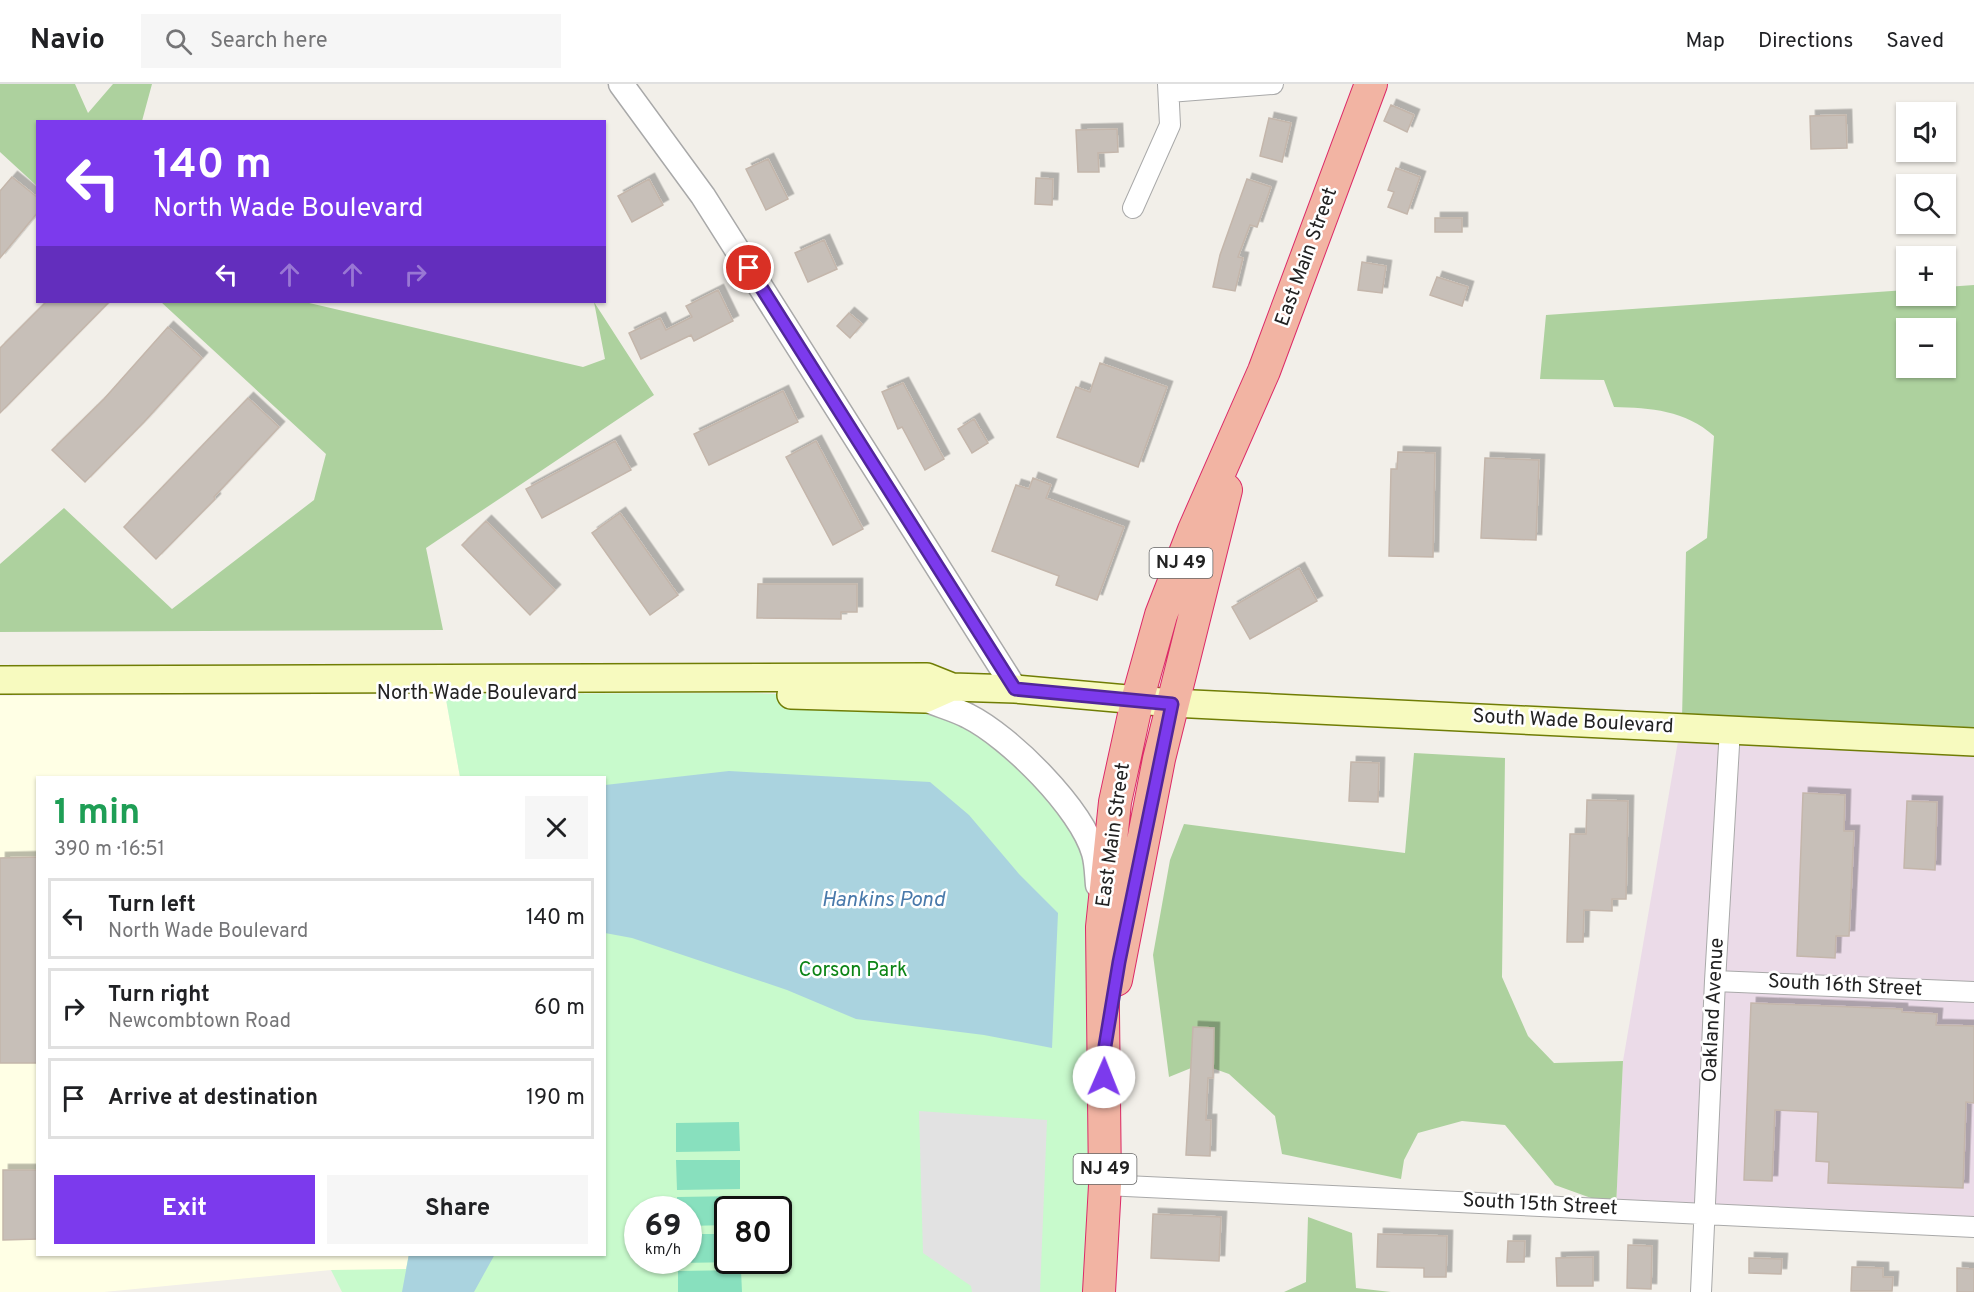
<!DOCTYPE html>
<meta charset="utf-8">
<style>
body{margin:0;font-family:Overpass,sans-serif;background:#f6f6f6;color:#202124;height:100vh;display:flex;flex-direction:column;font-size:22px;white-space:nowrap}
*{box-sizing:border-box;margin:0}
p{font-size:20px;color:#757577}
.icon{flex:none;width:33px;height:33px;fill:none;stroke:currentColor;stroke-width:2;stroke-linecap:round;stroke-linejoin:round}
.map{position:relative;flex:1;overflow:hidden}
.side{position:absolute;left:36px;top:692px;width:570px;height:480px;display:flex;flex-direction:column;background:#fff;border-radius:0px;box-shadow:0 2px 4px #0004}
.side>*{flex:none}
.guide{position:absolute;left:36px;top:36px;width:570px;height:183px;border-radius:0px;box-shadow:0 2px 4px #0004;background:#7c3aed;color:#fff;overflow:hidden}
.buttons{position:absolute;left:1896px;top:18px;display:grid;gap:12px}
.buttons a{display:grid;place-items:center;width:60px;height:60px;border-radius:0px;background:#fff;box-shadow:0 2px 4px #0004;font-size:30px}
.speed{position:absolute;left:624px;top:1112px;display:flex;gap:12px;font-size:30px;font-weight:700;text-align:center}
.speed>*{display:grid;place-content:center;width:78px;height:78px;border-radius:50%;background:#fff;box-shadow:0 2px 4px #0004;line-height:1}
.speed small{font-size:15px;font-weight:400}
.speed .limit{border:3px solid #111;border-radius:9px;background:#fff;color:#111}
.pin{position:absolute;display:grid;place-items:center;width:51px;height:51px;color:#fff;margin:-26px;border:3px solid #fff;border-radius:50%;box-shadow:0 2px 6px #0007}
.me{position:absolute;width:66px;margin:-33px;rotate:1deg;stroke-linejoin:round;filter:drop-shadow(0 0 4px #0008)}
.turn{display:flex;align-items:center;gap:21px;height:126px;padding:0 18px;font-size:27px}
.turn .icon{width:78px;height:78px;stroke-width:2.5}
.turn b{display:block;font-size:42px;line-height:51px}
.lanes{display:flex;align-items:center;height:57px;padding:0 18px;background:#0003;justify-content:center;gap:30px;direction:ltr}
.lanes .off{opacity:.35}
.round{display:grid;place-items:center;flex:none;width:63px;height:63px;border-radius:0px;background:#f6f6f6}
.head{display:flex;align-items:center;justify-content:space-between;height:102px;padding:0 18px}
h1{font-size:36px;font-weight:700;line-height:45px;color:#1e9e55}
.primary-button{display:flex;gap:12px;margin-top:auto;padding:12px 18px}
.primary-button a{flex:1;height:69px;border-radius:0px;background:#7c3aed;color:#fff;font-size:24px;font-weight:700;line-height:69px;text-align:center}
.primary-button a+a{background:#f6f6f6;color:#202124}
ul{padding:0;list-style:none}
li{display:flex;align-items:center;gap:18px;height:81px;margin:0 12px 9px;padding:0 6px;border:3px solid #e0e0e0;border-radius:0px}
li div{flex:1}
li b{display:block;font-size:22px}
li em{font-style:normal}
header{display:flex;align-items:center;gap:36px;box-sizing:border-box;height:84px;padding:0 30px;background:#fff;border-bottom:2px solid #e0e0e0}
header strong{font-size:28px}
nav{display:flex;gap:33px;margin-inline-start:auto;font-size:21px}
.search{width:420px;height:54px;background:#f6f6f6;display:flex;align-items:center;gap:15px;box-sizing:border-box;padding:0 21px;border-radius:0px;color:#757577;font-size:22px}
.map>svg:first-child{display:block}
.industrial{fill:#ebdbe8}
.education{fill:#ffffe5}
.forest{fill:#add19e;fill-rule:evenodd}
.park{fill:#c8facc;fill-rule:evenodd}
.pitch{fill:#88e0be}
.parking{fill:#e2e2e2}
.water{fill:#aad3df}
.building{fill:#c7bfb8;stroke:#c4b6ab;stroke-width:1.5;filter:url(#shadow)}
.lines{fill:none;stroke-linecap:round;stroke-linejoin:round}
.minor-casing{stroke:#a9a9a9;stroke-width:22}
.tertiary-casing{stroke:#a9a9a9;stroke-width:27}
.secondary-casing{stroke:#707d05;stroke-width:30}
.trunk-casing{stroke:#dc2a67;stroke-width:34}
.minor{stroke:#fff;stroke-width:20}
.tertiary{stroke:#fff;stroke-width:24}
.secondary{stroke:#f7fabf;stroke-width:27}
.trunk{stroke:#f2b4a3;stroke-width:32}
.route-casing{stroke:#51269a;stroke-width:15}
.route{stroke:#7c3aed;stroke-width:10}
.labels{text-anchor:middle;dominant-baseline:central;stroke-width:5;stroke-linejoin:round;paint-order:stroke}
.shield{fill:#fff;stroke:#646464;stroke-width:1.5}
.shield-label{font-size:18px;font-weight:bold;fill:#222}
.street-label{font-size:20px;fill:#222;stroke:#fff}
.park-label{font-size:20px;fill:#0c8416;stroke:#fff}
.water-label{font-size:21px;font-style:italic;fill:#4a7aab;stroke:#fff}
</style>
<header>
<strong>Navio</strong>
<div class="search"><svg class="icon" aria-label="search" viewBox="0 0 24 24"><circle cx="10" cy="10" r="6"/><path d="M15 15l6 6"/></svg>Search here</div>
<nav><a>Map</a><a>Directions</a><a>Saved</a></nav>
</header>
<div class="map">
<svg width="1974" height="1208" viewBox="0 0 1974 1208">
<defs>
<filter id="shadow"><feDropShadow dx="5.5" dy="-5.5" stdDeviation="0" flood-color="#0004"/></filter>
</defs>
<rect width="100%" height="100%" fill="#f2efe9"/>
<path class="industrial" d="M 1682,634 L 1974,651 L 1974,1141 L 1616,1123 L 1623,977 Z"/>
<path class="education" d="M 445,610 L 460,693 L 38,693 L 38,1170 L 409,1170 L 407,1186 L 331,1186 L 104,1208 L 0,1208 L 0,612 Z"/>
<path class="forest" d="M 0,0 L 75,0 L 88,29 L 113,0 L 152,0 L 142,37 L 38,38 L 37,102 L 0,68 Z
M 1974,201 L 1974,651 L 1682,634 L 1686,468 L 1707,454 L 1714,352 C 1685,326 1651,324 1614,323 L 1604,296 L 1540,295 L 1546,231 L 1906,206 L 1906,212 L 1946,212 L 1946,203 ZM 1906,244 L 1946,244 L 1946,284 L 1906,284 Z
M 161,218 L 305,218 L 583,283 L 605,275 L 594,218 L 654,311 L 426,464 L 443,546 L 0,548 L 0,480 L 64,424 L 172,525 L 314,416 L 326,370 Z
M 1414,669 L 1505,674 L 1502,893 L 1528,952 L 1554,979 L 1623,977 L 1616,1123 L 1555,1101 L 1505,1041 L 1462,1037 L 1418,1049 L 1404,1076 L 1401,1095 L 1282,1070 L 1275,1032 L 1229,990 L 1201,980 L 1169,993 L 1153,871 L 1170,776 L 1184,740 L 1405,769 Z
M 1308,1133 L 1352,1149 L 1356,1204 L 1391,1208 L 1284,1208 L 1306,1198 Z"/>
<path class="park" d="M 751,609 L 925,615 L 990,645 L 1094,769 L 1099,1208 L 342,1208 L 331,1186 L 406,1185 L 409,1170 L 604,1170 L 604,693 L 460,693 L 445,610 ZM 638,1125 L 688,1125 L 688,1176 L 638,1176 ZM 728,1125 L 778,1125 L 778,1176 L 728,1176 Z"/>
<path class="pitch" d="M 739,1038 L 740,1067 L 676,1068 L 676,1039 Z
M 676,1076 L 740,1076 L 740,1105 L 677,1106 Z
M 740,1112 L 740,1125 L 728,1125 L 727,1141 L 689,1142 L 688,1125 L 677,1125 L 677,1113 Z
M 689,1150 L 727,1150 L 728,1176 L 741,1176 L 741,1178 L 678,1179 L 678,1176 L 688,1176 Z
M 741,1186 L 742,1208 L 678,1208 L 678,1187 Z"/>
<path class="parking" d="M 919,1027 L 1047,1036 L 1040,1208 L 972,1208 L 971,1202 L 923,1169 Z"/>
<path class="water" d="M 729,687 L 930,698 L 969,731 L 1019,790 L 1058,829 L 1052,964 L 984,951 L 856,935 L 787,906 L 632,854 L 605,849 L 605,701 Z
M 409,1170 L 495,1170 L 474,1208 L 402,1208 Z"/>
<path class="building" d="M 1391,21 L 1414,31 L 1407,48 L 1384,37 Z
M 1846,31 L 1847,64 L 1811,65 L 1810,32 Z
M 1269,34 L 1291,39 L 1282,78 L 1260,72 Z
M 1117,45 L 1118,68 L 1098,69 L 1099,88 L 1078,88 L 1076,46 Z
M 768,75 L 788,115 L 766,126 L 746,85 Z
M 1396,84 L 1420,93 L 1407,130 L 1388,123 L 1394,108 L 1388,106 Z
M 12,93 L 38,114 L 38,128 L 0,174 L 0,107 Z
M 1036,94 L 1053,95 L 1052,121 L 1035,120 Z
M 649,95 L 663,121 L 632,138 L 618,112 Z
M 1247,95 L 1271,103 L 1257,143 L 1250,141 L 1238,173 L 1243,174 L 1235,207 L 1213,203 L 1220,171 Z
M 1435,134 L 1462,134 L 1462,148 L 1435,148 Z
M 824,156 L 837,185 L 808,198 L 795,169 Z
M 1362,178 L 1386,182 L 1382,209 L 1358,206 Z
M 1437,193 L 1468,203 L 1462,222 L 1430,211 Z
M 718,206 L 733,237 L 694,257 L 691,251 L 641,275 L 629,249 L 660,234 L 666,246 L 692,233 L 686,222 Z
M 46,218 L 109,218 L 0,329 L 0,264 Z
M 849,229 L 862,240 L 850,254 L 837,242 Z
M 168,243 L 202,274 L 144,338 L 85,398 L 52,366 L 104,315 Z
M 1100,279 L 1167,303 L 1138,383 L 1057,353 L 1076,303 L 1090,308 Z
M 903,299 L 944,375 L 925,386 L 902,343 L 898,345 L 882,308 Z
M 783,307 L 798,338 L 709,381 L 694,350 Z
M 248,314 L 279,343 L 214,413 L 215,415 L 156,475 L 124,443 Z
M 974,335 L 988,359 L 972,369 L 958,345 Z
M 615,357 L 631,386 L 542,434 L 526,405 Z
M 816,357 L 863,445 L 833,461 L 786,373 Z
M 1398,368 L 1435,369 L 1433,473 L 1389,472 L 1391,385 L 1397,385 Z
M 1485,374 L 1539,376 L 1536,456 L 1481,454 Z
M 1033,394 L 1051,401 L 1046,414 L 1124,443 L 1097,516 L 1056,501 L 1059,492 L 992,467 L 1016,401 L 1029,405 Z
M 620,429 L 678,511 L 650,531 L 592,449 Z
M 486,437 L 555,506 L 530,531 L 462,461 Z
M 1299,484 L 1317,517 L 1250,555 L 1232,523 Z
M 758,500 L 857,500 L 857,528 L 841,528 L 841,535 L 757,534 Z
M 1351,678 L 1379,679 L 1378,718 L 1349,717 Z
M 1803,709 L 1845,711 L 1844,747 L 1854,747 L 1849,852 L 1836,852 L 1835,874 L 1797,872 Z
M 1587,716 L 1628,717 L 1626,815 L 1612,815 L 1612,827 L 1584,826 L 1583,858 L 1567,858 L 1570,750 L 1586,750 Z
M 1907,717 L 1937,718 L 1935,786 L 1904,784 Z
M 38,773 L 38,979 L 0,979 L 0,774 Z
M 1751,919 L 1902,925 L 1902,928 L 1937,930 L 1936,941 L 1974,942 L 1974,1019 L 1966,1018 L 1963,1104 L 1828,1099 L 1829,1078 L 1816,1077 L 1818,1028 L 1775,1026 L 1772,1097 L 1744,1096 Z
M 1193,943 L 1214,944 L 1213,994 L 1208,994 L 1206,1036 L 1211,1036 L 1210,1072 L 1186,1071 Z
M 3,1086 L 38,1086 L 38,1155 L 3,1156 Z
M 1153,1130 L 1221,1133 L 1219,1177 L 1151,1174 Z
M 1378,1150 L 1447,1152 L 1446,1193 L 1424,1193 L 1424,1184 L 1377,1183 Z
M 1508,1157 L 1525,1157 L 1524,1178 L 1507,1178 Z
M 1628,1161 L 1652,1162 L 1651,1205 L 1627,1204 Z
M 1593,1173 L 1593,1202 L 1557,1202 L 1556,1174 Z
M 1749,1174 L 1782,1175 L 1781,1190 L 1749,1189 Z
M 1852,1183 L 1883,1184 L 1883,1193 L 1893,1193 L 1892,1207 L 1851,1207 Z
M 1957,1184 L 1974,1185 L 1974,1208 L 1957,1208 Z"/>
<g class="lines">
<g class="minor-casing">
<path id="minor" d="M 1169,8 L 1273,0
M 1133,124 L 1170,41 L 1168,0
M 1715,897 L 1974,908
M 1105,1101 L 1974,1143
M 1701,1208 L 1715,897 L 1730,645"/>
</g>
<g class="tertiary-casing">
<path id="tertiary" d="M 621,0 L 703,112 L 1015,605
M 925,615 C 939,621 955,625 968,632 C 1010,653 1081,724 1094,769 C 1097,779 1097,791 1098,801"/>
</g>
<g class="secondary-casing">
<path id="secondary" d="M 0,596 L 927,593 L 952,603 L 1015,605 L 1172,619 L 1974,658
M 791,611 L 925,615 L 952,603"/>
</g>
<g class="trunk-casing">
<path id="trunk" d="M 1116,896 L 1159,675 L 1226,406
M 1099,1208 L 1105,1101 L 1102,843 L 1115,718 L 1137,617 L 1161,531 L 1194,446 L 1264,287 L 1371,0"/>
</g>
<use href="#minor" class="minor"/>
<use href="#tertiary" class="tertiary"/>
<use href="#secondary" class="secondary"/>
<use href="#trunk" class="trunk"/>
</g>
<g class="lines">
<g class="route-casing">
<path id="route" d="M 749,184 L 1015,605 L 1172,620 L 1119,878 L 1105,962 L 1104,993"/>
</g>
<use href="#route" class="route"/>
</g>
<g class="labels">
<g class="shield">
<rect x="1149.5" y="464" width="63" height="30" rx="4.5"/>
<rect x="1073.5" y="1070" width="63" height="30" rx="4.5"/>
</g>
<g class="shield-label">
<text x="1181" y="479">NJ 49</text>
<text x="1105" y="1085">NJ 49</text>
</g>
<g class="street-label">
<text transform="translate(1307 173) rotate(-70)">East Main Street</text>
<text x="477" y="610">North Wade Boulevard</text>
<text transform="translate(1573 638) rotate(3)">South Wade Boulevard</text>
<text transform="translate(1114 751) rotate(-82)">East Main Street</text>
<text transform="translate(1845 902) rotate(3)">South 16th Street</text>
<text transform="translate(1714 926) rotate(-87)">Oakland Avenue</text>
<text transform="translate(1540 1121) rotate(3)">South 15th Street</text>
</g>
<g class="park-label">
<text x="853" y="887">Corson Park</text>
</g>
<g class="water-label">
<text x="883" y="816">Hankins Pond</text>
</g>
</g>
</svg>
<div class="buttons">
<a><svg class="icon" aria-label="sound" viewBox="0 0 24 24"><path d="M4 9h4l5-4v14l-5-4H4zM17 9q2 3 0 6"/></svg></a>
<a><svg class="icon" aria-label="search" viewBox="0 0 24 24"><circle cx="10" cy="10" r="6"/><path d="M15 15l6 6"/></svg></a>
<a>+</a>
<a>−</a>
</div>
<div class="speed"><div>69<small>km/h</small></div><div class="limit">80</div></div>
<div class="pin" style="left:749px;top:184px;background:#d93025"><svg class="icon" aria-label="arrive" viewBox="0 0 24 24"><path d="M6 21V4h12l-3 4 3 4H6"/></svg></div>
<svg class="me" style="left:1104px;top:993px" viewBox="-20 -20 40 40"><circle r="19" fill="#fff"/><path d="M0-13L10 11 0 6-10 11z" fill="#7c3aed"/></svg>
<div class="guide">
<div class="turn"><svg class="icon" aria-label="left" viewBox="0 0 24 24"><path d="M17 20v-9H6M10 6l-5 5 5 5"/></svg><div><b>140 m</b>North Wade Boulevard</div></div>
<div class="lanes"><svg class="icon" aria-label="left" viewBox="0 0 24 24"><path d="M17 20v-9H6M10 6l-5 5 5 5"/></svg><svg class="icon off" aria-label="ahead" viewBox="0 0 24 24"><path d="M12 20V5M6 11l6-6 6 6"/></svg><svg class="icon off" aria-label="ahead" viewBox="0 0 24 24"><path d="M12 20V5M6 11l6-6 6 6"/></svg><svg class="icon off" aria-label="right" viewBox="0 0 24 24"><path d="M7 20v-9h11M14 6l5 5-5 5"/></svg></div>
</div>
<section class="side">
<div class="head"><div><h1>1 min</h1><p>390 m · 16:51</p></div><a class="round"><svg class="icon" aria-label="close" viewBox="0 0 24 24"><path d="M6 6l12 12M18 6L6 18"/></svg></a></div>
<ul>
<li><svg class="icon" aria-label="left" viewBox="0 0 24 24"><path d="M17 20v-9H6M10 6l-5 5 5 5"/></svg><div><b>Turn left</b><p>North Wade Boulevard</p></div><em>140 m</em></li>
<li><svg class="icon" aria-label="right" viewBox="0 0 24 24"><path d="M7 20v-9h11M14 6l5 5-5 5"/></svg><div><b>Turn right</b><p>Newcombtown Road</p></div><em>60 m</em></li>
<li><svg class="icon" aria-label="arrive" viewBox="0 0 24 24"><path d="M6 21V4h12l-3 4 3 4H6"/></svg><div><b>Arrive at destination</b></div><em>190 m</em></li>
</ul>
<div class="primary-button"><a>Exit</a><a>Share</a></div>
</section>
</div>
